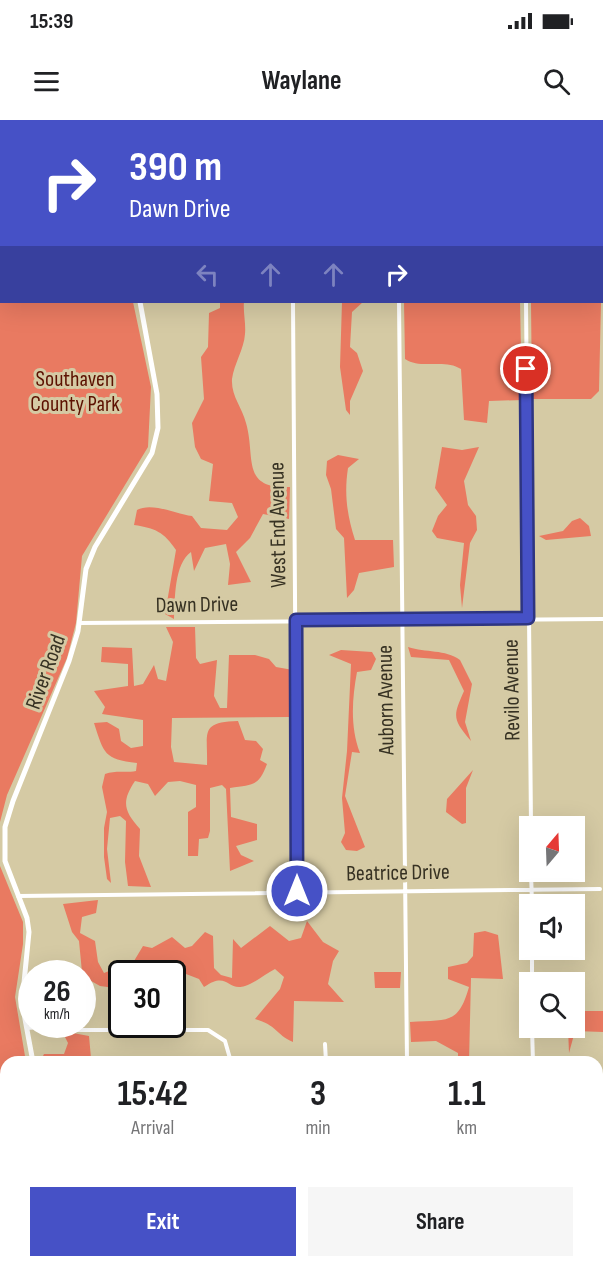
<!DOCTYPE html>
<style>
body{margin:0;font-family:"Sofia Sans Condensed",sans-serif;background:#f6f6f6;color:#202124;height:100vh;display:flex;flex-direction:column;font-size:22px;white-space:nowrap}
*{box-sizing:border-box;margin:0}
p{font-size:20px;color:#757577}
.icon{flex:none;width:33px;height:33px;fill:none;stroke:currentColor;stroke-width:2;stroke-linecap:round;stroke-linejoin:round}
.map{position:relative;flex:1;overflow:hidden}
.details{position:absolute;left:0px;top:936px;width:603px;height:212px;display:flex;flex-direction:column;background:#fff;border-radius:18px 18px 0 0;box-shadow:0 6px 24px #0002}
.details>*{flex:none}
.banner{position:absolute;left:0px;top:0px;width:603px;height:183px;box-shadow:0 6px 24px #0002;background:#4651c6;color:#fff;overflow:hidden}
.needle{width:39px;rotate:19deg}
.tools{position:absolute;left:519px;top:696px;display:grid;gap:12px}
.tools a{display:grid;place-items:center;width:66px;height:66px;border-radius:0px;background:#fff;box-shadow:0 6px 24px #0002;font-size:30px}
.speed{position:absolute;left:18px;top:840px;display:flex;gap:12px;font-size:30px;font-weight:700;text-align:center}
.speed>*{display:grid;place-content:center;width:78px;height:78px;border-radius:50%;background:#fff;box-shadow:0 6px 24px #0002;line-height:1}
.speed small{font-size:15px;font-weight:400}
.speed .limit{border:3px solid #111;border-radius:9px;background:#fff;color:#111}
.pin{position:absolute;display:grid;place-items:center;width:51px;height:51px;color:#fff;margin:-26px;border:3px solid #fff;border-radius:50%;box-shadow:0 2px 6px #0007}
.me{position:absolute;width:66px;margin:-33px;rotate:0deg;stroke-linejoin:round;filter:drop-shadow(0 0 4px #0008)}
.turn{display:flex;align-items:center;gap:21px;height:126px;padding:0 30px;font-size:27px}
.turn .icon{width:78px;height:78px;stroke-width:2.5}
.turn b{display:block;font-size:42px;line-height:51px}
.lanes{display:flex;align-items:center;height:57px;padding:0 30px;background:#0003;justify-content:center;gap:30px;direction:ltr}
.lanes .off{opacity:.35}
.eta{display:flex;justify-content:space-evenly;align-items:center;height:102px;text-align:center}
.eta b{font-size:36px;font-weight:700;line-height:42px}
.action{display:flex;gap:12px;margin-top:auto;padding:12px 30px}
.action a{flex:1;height:69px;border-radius:0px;background:#4651c6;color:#fff;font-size:24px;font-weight:700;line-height:69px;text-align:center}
.action a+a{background:#f6f6f6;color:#202124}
.status{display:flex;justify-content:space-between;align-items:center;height:42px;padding:0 30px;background:#fff;direction:ltr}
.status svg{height:16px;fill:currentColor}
header{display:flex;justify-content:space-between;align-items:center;height:78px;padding:0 30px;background:#fff;font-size:27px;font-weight:700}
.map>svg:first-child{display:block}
.green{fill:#e97a61}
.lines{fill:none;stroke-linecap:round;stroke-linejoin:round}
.street{stroke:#fff;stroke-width:4}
.secondary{stroke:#fff;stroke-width:5}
.highway{stroke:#fff;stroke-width:7}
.route-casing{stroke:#2e3581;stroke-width:15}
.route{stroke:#4651c6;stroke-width:10}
.labels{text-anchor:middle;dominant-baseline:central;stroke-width:6;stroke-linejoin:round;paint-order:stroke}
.park-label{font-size:22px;fill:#5c1101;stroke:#d5caa4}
.street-label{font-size:22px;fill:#373223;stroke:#d5caa4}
</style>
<div class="status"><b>15:39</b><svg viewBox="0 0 49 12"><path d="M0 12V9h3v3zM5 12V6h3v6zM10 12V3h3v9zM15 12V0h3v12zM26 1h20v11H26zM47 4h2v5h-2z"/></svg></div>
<header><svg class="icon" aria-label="menu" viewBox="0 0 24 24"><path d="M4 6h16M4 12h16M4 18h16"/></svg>Waylane<svg class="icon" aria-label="search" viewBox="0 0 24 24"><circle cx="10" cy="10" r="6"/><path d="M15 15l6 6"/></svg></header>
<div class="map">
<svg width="603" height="1147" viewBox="0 0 603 1147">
<rect width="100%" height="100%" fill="#d5caa4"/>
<path class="green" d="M 0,0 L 143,0 L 2,2 L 2,182 L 133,182 L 151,267 L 148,327 L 82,436 L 76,503 L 67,538 L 7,675 L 0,702 Z
M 220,182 L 244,182 C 243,192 246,203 245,214 C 244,229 234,244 232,259 C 231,276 242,287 246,303 C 256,337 240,369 290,367 L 289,399 L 263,394 L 250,418 L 236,432 L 251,462 L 228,465 L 230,444 L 226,424 L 205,428 L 194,451 L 191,432 C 174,444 175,479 174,499 L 165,494 L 176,430 C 164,412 155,408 134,405 L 137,390 C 152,382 176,394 192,396 L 201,408 L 227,410 L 238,397 L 232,383 L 209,381 L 213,344 L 201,339 L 195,327 L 192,303 L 204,279 L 201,237 L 208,227 L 209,193 L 220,188 Z
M 342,182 L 363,182 L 352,192 L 350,227 L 357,233 L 363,251 L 350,281 L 350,295 L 346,290 L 340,247 Z
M 404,182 L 520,182 L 522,280 L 489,281 L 487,303 L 464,300 L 461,249 C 444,238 422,250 405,239 Z
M 531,182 L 601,182 L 599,271 L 591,279 L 532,279 Z
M 442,327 L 462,330 L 479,327 L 464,361 L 468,385 L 476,396 L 477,410 L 470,423 L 462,488 L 460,465 L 464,423 L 437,418 L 432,411 L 438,396 L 447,385 L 435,368 Z
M 338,335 L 359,339 L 348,348 C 344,374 347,395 355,420 L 393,420 L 394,447 L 359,453 L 354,470 L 347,478 L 344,418 L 336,409 L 331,369 L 326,355 L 327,341 Z
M 580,398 L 589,406 L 591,416 L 546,420 L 539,416 L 563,411 L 572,401 Z
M 166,507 L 195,507 L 196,538 L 200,544 L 217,540 L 214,576 L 220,588 L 227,588 L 229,535 L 255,535 L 269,539 L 276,547 L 293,550 L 292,594 L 290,597 L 172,598 L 171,627 L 174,642 L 207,645 C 208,613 199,602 238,601 L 245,620 L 256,621 L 263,629 L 260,640 L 267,644 C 258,668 252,664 230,668 L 231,697 L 257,704 L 257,720 L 236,726 L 241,735 L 254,741 L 230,751 L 226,669 L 222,665 L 210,668 L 210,711 L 208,718 L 199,719 L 198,736 L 188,736 L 188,692 L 196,687 L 196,665 L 180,661 L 168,662 L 155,676 L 148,664 L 135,661 C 121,682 124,691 140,709 L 139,736 L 151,767 L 128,766 L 125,742 L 126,701 L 120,696 L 110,698 L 107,729 L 111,763 L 107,759 L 104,737 L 104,708 L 107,692 L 102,667 L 105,654 C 116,650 125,653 136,651 L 137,643 C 104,639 104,634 94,603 L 107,602 L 119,609 L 121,621 L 131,628 L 143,626 L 143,600 L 102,594 L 105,587 L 94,571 L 128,566 L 128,544 L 101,542 L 102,527 L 132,528 L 134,566 L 143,564 L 154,545 L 158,559 L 166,561 L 173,522 Z
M 408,527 C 426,533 445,529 460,540 L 472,564 L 465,602 L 471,621 C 452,599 453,596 464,571 L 449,540 L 411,537 Z
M 341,530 L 372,532 L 376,539 L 371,550 L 357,552 C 352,579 350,607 360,633 L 352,632 L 345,676 L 365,727 L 357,731 L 346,730 L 341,722 L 345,713 L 342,678 L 347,631 L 351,544 L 329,535 Z
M 473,650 L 466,668 L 466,703 L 462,704 L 446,692 L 447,679 Z
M 0,746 L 23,802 L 23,824 L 15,877 L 26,942 L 6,942 L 6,1007 L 0,1010 Z
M 98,780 L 96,793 L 82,797 L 80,813 L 95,821 L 98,842 L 104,853 L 134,841 L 143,826 L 152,828 L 172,817 L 185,828 L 192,826 L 205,812 L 213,816 L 214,848 L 221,855 L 232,858 L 233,819 L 241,828 L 270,806 L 289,821 L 301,818 L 307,801 L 323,822 L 339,831 L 333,841 L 328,864 L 344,882 L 294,881 L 293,922 C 275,914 277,905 255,899 L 280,869 L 284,857 L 275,849 C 265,854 255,863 245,866 C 227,872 228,850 204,867 L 199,859 L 186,854 L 173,860 L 172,854 L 127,853 L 122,854 L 121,860 L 115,868 L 100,866 L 84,857 L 82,854 L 54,853 L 82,852 L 79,821 L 72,812 L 63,784 Z
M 485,811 L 498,815 L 503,859 L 471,858 L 469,942 L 458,942 L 458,933 L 436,921 L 411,922 L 410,902 C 447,899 458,906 469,867 L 448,859 L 448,847 L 467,843 L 473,836 L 474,813 Z
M 374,852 L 401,852 L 400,868 L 375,868 Z
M 575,891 L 603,891 L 603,912 L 575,911 L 569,933 L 568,908 L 574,908 Z
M 62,911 L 89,916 L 91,938 L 89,942 L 40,942 L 44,934 L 64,934 L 68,923 Z"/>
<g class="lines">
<path class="street" d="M 291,0 L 291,2
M 398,0 L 398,2
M 524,0 L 524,2
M 293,182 L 297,771
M 399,182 L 407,942
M 526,182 L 531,706
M 79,503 L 603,499
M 531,752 L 532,784
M 18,776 L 600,769
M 532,830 L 532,862
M 27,908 L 53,906 L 77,910 L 208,910 L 225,921 L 231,942
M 532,908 L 533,942
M 325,924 L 326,942
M 329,1142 L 329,1147
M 534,1142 L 534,1147
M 408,1147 L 408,1142"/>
<path class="secondary" d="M 148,2 L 148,0
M 33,942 L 22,883 L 29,812 L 27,798 L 5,741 L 5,707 L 13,681 L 69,541 L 78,511 L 86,449 L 95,427 L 152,333 L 158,308 L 157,274 L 140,182
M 0,1095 L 6,1097
M 597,1118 L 603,1118"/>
<path class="highway" d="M 0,1121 L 6,1123
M 597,1135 L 603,1136
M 0,1140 L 26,1147
M 81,1142 L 104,1147
M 99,1142 L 126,1144 L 140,1142
M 562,1147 L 568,1142"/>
</g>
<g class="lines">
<g class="route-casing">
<path id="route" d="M 297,771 L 296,500 L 528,498 L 526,249"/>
</g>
<use href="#route" class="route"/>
</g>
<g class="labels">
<g class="park-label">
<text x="75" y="259">Southaven<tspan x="75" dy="25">County Park</tspan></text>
</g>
<g class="street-label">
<text transform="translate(278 405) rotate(-91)">West End Avenue</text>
<text transform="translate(197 485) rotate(-1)">Dawn Drive</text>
<text transform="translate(46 552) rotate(-70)">River Road</text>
<text transform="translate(512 570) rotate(-91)">Revilo Avenue</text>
<text transform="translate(386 580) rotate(-91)">Auborn Avenue</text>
<text transform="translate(398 753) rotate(-1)">Beatrice Drive</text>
</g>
</g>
</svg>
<div class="tools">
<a><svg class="needle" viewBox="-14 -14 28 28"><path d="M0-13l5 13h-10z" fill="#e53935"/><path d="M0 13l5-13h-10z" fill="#757577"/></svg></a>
<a><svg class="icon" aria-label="sound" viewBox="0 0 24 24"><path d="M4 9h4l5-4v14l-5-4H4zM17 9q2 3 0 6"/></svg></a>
<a><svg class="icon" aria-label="search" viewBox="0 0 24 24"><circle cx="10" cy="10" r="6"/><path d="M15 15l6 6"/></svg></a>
</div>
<div class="speed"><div>26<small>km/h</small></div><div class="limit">30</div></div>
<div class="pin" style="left:526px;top:249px;background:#d93025"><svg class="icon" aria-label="arrive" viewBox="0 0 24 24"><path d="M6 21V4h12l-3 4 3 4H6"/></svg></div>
<svg class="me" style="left:297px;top:771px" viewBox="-20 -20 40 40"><circle r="17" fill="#4651c6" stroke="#fff" stroke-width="3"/><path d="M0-11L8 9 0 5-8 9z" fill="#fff"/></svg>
<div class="banner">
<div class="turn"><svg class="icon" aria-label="right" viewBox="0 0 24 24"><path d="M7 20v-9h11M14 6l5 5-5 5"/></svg><div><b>390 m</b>Dawn Drive</div></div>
<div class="lanes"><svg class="icon off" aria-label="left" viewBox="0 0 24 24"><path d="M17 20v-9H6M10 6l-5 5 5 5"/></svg><svg class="icon off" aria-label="ahead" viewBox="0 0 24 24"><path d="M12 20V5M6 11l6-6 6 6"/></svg><svg class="icon off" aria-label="ahead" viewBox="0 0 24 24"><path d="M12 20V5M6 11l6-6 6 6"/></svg><svg class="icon" aria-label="right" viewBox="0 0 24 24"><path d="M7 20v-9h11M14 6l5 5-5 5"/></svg></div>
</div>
<section class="details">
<div class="eta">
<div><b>15:42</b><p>Arrival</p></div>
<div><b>3</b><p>min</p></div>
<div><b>1.1</b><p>km</p></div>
</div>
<div class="action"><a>Exit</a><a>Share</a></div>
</section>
</div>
